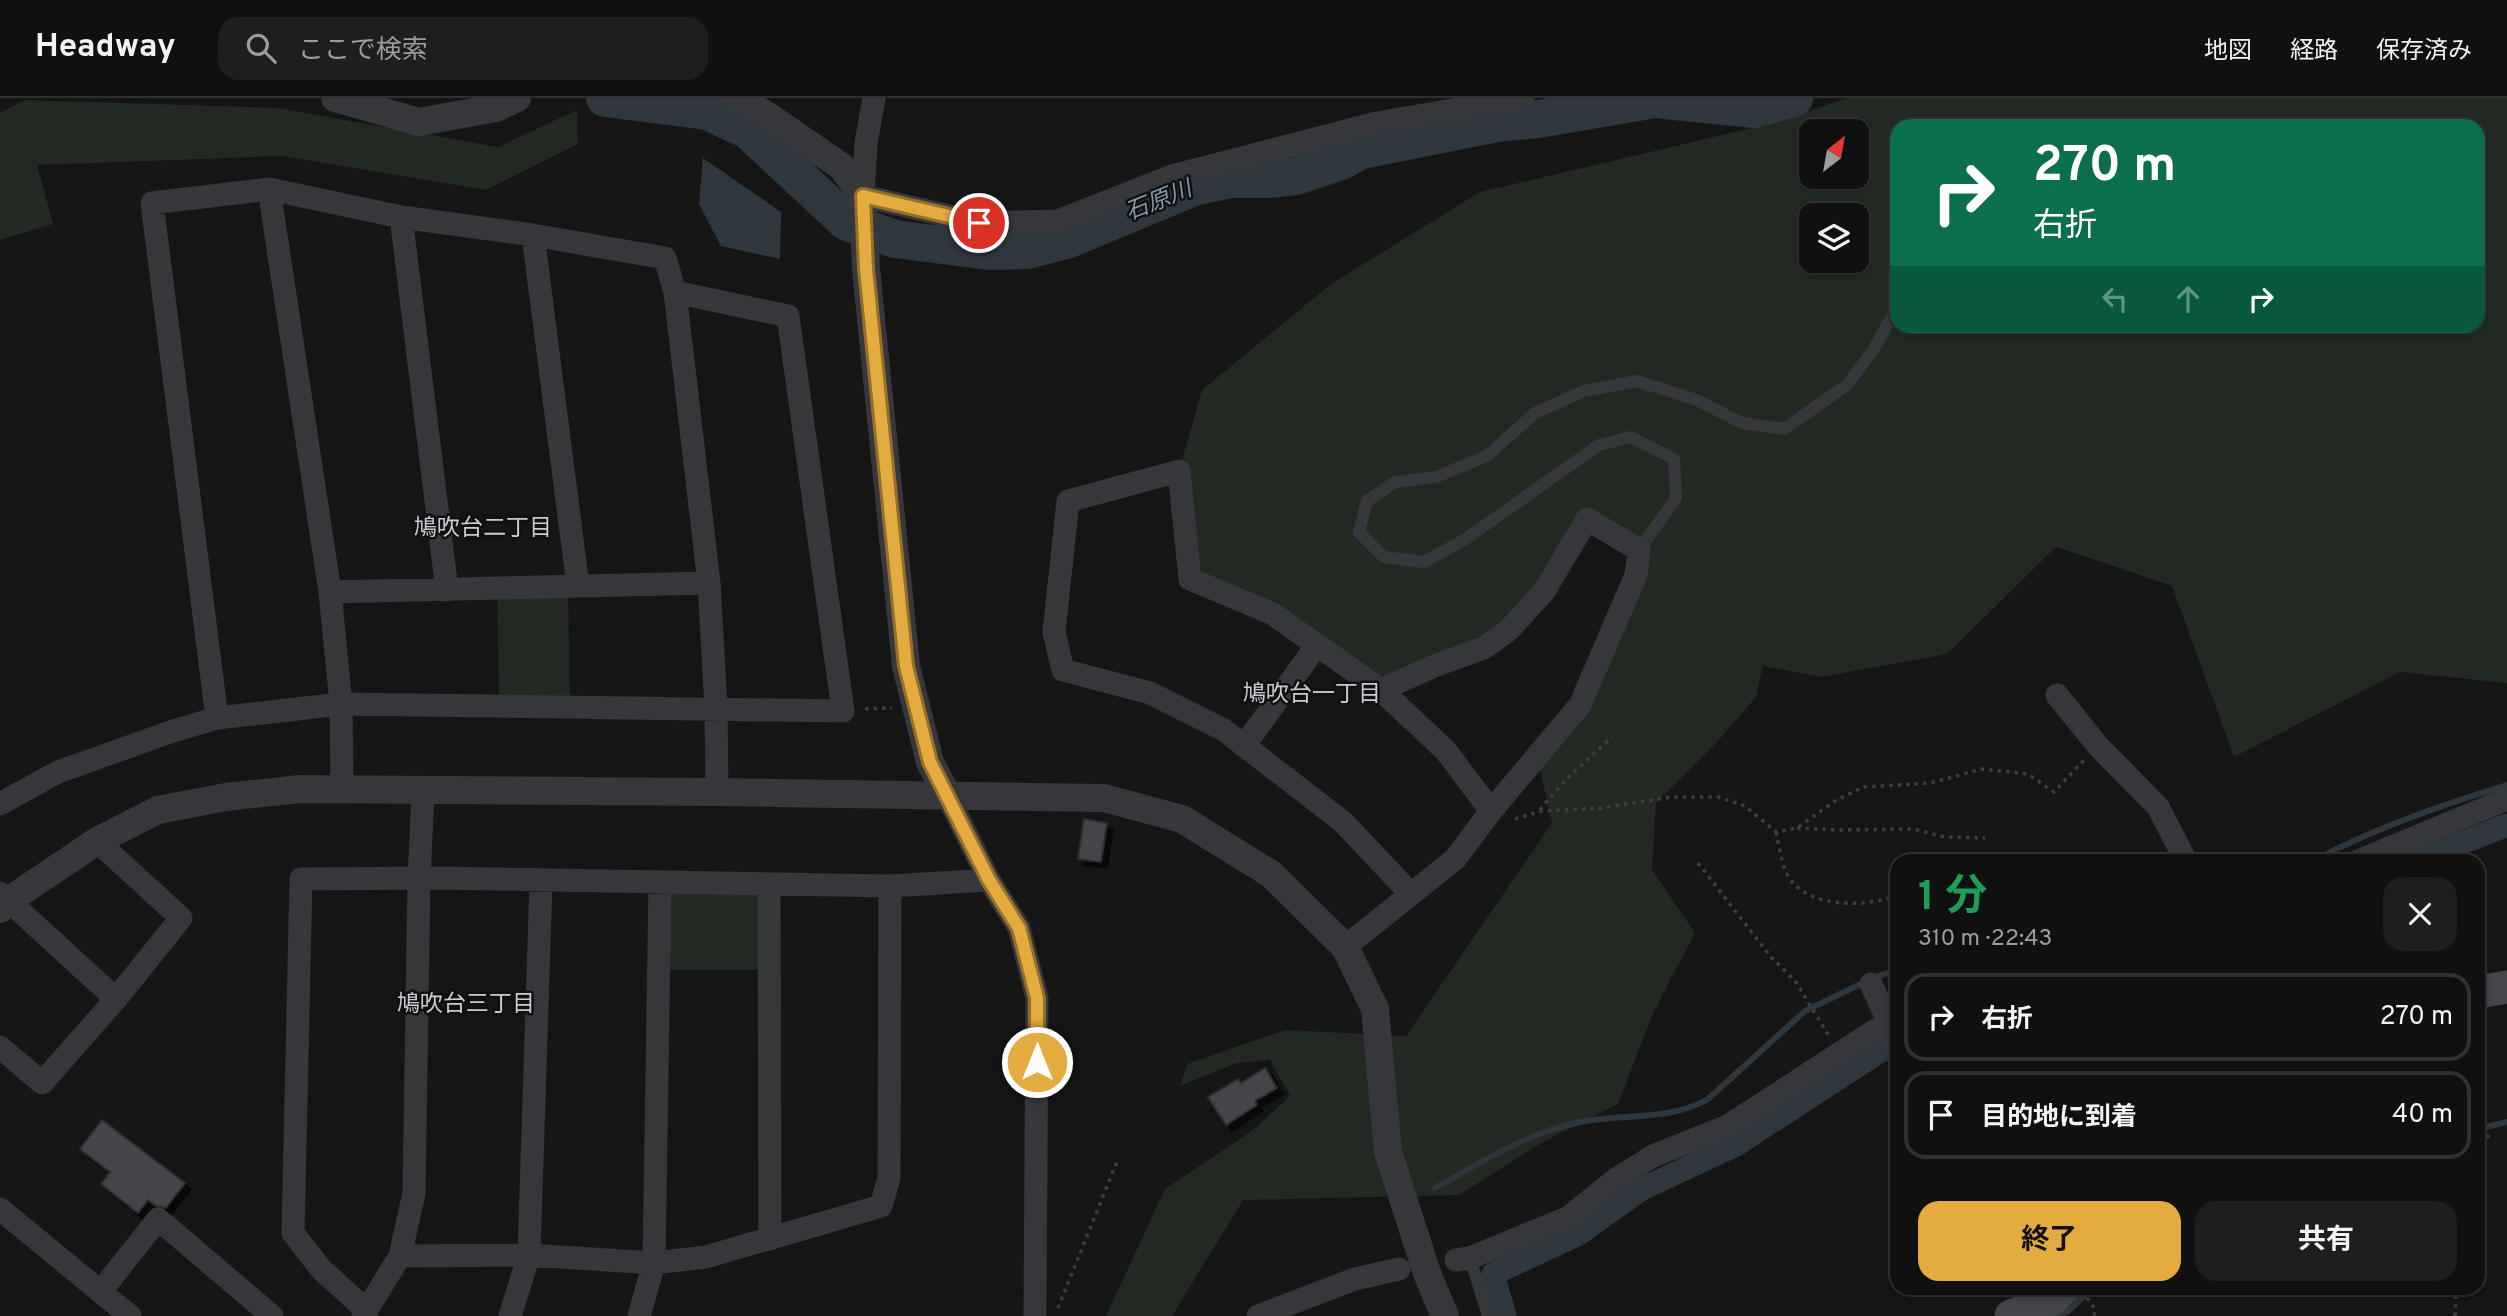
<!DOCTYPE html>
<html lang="ja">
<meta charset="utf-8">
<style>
body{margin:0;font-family:Overpass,"Noto Sans JP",sans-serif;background:#1e1e1e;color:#f1f3f6;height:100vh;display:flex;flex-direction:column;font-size:26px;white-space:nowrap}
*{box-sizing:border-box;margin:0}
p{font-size:23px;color:#9c9d9f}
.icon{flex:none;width:38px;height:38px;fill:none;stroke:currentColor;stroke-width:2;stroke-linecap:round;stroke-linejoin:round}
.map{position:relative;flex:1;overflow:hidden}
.panel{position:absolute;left:1890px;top:756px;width:595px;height:441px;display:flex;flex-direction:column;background:#101010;border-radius:21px;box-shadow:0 4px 10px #0003,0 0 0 2px #303030}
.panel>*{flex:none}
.banner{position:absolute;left:1890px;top:21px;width:595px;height:214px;border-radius:21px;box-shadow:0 4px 10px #0003,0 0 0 2px #303030;background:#0b6e4f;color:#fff;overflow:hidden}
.needle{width:46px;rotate:31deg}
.fabs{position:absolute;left:1799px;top:21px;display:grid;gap:14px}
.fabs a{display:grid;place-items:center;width:70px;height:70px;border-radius:14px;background:#101010;box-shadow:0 4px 10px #0003,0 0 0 2px #303030;font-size:35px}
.pin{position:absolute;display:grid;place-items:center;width:60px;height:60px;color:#fff;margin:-30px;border:4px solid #fff;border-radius:50%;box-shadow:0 2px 7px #0007}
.me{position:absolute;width:77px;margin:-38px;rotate:0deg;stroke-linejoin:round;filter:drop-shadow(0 0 5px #0008)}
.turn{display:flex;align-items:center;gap:24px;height:147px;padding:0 28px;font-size:32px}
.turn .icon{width:91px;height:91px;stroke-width:2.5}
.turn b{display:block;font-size:49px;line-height:60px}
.lanes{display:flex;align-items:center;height:66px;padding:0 28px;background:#0003;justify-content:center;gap:35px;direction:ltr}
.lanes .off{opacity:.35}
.round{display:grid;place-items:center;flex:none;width:74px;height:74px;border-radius:21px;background:#1e1e1e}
.head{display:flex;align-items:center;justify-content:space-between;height:119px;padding:0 28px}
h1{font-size:42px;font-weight:700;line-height:52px;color:#1e9e55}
.primary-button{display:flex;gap:14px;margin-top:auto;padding:14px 28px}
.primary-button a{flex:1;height:80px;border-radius:21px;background:#e3ab40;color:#111;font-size:28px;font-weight:700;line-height:80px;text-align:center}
.primary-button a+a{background:#1e1e1e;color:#f1f3f6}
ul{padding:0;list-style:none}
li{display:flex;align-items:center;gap:21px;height:88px;margin:0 14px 10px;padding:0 14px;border:4px solid #303030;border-radius:21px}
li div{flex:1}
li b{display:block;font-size:26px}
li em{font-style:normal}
header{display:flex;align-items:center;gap:42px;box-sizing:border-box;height:98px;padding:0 35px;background:#101010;border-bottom:2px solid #303030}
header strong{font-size:33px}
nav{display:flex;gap:38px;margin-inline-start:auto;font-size:24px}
.search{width:490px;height:63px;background:#1e1e1e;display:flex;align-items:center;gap:18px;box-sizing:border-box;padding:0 24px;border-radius:21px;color:#9c9d9f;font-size:26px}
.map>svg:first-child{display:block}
.green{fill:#212922;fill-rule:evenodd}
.water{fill:#2f373e}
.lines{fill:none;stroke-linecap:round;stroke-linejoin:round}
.stream{stroke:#2f373e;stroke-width:6}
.canal{stroke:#2f373e;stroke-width:23}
.river{stroke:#2f373e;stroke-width:38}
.building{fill:#444549;stroke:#2f2f32;stroke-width:2;filter:url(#shadow)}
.path{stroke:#3c3e42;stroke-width:3.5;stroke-dasharray:3.5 5;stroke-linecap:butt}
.service{stroke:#36373b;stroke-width:12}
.minor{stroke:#36373b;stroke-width:23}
.tertiary{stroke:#36373b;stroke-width:28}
.secondary{stroke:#44464b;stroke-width:33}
.route-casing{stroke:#946f2a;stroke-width:18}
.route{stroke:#e3ab40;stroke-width:12}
.labels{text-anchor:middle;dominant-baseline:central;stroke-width:5;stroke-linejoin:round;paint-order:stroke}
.water-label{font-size:23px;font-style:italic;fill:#8199ae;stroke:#101011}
.neighbourhood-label{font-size:23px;fill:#c8cbd2;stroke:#101011}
</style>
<header>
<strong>Headway</strong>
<div class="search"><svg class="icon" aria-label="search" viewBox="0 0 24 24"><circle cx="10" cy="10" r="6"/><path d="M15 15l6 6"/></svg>ここで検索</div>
<nav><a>地図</a><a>経路</a><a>保存済み</a></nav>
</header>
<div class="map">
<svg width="2507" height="1218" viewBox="0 0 2507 1218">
<defs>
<filter id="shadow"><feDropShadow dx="6" dy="6" stdDeviation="0" flood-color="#0009"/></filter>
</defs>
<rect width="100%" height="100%" fill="#151516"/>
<path class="green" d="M 1846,0 L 2507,0 L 2507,585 L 2400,574 L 2234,659 L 2172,488 L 2056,449 L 1947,556 L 1821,579 L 1763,568 L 1756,599 L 1717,644 L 1656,705 L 1652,772 L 1695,835 L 1653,915 L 1618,1006 L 1543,1044 L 1459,1097 L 1243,1102 L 1172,1218 L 1106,1218 L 1165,1091 L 1253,1032 L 1290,998 L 1270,962 L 1237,965 L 1180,988 L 1187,966 L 1285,932 L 1406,938 L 1552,725 L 1539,667 L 1584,611 L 1641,448 L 1587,421 L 1509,532 L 1381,592 L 1276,516 L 1190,481 L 1179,373 L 1202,292 L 1331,186 L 1480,94 L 1777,24 ZM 1897,28 L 2478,28 L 2478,228 L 1897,228 ZM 1811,33 L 1857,33 L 1857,79 L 1811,79 ZM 1811,117 L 1857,117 L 1857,163 L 1811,163 Z
M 25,2 L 277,10 L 498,49 L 577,12 L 578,46 L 486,92 L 282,58 L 37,67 L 53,126 L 0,142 L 0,15 Z
M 568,489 L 570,608 L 499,607 L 497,490 Z
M 660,785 L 769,787 L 769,872 L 658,872 Z"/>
<path class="water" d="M 703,60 L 781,114 L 780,161 L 721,148 L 699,106 Z"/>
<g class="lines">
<path class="stream" d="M 2313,763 C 2374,730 2440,707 2507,687
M 2478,1031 L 2507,1024
M 1435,1090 C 1480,1065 1525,1036 1576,1025 C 1620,1015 1668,1024 1708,1001 L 1805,913 L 1873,880 L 1897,872
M 2058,1218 L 2067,1214 L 2093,1190"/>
<path class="canal" d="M 2417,763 L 2507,727
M 1505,1218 L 1493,1176 L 1579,1136 L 1642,1091 L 1736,1047 L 1879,954 L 1897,947"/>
<path class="river" d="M 605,0 L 707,13 L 748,32 L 847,124 L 895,141 L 989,153 L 1027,152 L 1069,141 L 1196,88 L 1231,81 L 1269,81 L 1296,78 L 1341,63 L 1361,52 L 1497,25 L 1538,21 L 1655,1 L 1754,11 L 1794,0"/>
</g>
<path class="building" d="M 1084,721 L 1107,725 L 1101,764 L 1078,761 Z
M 1265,970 L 1277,990 L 1255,1003 L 1257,1007 L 1226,1027 L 1208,999 L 1238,981 L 1241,985 Z
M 102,1022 L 185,1085 L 166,1110 L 156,1108 L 148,1102 L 138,1115 L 101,1086 L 110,1074 L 80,1051 Z"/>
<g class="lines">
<path class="path" d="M 865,611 L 892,610
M 1540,712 C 1561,684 1586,663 1612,639
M 1515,721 L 1541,713 L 1602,710 L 1671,699 L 1718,699 L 1745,708 L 1776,734 L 1797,730 L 1835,703 L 1863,689 L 1930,685 L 1982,671 L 2028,676 L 2054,694 L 2084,662
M 1797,730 L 1838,732 L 1914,731 L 1944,739 L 1985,740
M 1776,734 C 1779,747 1781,764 1787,776 C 1805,811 1866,810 1897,797
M 1698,765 L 1771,859 L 1796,884 L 1829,938
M 2478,1041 L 2493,1037
M 2087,1200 L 2095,1211 L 2094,1218
M 1058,1210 L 1118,1061
M 2455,1218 L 2456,1190"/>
<path class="service" d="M 1639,452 L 1676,400 L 1674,361 L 1631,339 L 1599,347 L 1464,442 L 1424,464 L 1384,459 L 1359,434 L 1367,403 L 1395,384 L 1436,379 L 1487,358 L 1535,315 L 1584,293 L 1637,283 L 1697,302 L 1742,325 L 1784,331 L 1847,287 L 1874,251 L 1891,220
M 1470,1160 L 1488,1218"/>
<path class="minor" d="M 874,0 L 866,45 L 863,98 L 979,125 L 1058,123 L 1172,78 L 1377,25 L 1523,0
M 269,91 L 330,494 L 341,606 L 342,691
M 401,119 L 447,492
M 533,137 L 578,488
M 330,494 L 709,485
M 2057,597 L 2098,648 L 2158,709 L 2186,763
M 217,620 L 152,105 L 269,91 L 401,119 L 533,137 L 665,160 L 675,194 L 709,485 L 716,609 L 717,694
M 1244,648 L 1317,547
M 948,699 L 989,782 L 1019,830 L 1037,900 L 1035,1218
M 0,706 L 58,674 L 173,633 L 217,620 L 341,606 L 843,613 L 788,218 L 675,194
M 97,743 L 181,820 L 116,901
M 2358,763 L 2507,701
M 769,787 L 770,1141
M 0,795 L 116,901 L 42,985 L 0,949
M 1410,795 L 1343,724 L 1224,632 L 1150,595 L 1063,572 L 1054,534 L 1068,403 L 1179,373 L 1190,481 L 1273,516 L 1381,592 L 1446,653 L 1491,713
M 1345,849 L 1455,761 L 1491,713 L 1580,607 L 1636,477 L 1639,452 L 1587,421 L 1545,492 L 1509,532 L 1484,550 L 1434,568 L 1381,592
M 1871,886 L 1890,927
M 0,1111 L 130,1218
M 400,1158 L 529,1157 L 654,1165 L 706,1159 L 881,1108 L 889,1080 L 890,788
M 1456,1162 L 1470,1160 L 1569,1119 L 1615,1082 L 1653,1058 L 1728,1028 L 1874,933 L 1897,924
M 101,1193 L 158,1121 L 272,1218
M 367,1213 L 321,1171 L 293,1135 L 301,781 L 437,780 L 890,788 L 989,782
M 363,1218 L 400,1158 L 414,1095 L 419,781 L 423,693
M 510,1218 L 529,1157 L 541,784
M 639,1218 L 654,1165 L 660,785
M 1258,1218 L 1355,1181 L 1399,1171"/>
<path class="tertiary" d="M 335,0 L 419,24 L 496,10 L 517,0
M 737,0 L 768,18 L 842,69 L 863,98 L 866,171 L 906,568 L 930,664 L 948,699
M 0,811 L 8,803 L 97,743 L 158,712 L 226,699 L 300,691 L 717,694 L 1104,700 L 1182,721 L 1271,776 L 1345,849 L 1375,911 L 1388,1054 L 1428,1178 L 1445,1218"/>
<path class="secondary" d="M 2478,894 L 2507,889
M 2011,1218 L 2052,1201 L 2064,1190"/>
</g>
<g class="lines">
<g class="route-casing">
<path id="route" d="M 979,125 L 863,98 L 866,171 L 906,568 L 930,664 L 989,782 L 1019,830 L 1037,900 L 1037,964"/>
</g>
<use href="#route" class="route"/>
</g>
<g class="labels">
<g class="water-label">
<text transform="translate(1159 104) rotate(-22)">石原川</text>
</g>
<g class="neighbourhood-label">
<text x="483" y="431">鳩吹台二丁目</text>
<text x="1312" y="597">鳩吹台一丁目</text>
<text x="466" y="907">鳩吹台三丁目</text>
</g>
</g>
</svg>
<div class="fabs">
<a><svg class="needle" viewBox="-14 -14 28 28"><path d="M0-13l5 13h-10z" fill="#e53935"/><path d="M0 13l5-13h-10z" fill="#9c9d9f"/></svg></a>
<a><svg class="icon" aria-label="layers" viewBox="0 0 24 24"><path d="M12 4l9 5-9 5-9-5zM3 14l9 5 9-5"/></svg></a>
</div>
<div class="pin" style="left:979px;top:125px;background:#d93025"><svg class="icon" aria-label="arrive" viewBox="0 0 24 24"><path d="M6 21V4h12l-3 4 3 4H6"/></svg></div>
<svg class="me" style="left:1037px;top:964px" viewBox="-20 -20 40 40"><circle r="17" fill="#e3ab40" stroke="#fff" stroke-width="3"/><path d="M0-11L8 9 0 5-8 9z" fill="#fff"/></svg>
<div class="banner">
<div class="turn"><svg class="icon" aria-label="right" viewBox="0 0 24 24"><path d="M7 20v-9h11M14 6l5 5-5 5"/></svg><div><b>270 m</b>右折</div></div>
<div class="lanes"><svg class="icon off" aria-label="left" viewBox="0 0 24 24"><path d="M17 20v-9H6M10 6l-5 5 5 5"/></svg><svg class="icon off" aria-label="ahead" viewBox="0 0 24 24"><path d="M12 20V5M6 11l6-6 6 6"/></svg><svg class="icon" aria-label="right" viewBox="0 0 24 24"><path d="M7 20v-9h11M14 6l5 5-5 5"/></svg></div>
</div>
<section class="panel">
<div class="head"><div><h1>1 分</h1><p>310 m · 22:43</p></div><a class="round"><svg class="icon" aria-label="close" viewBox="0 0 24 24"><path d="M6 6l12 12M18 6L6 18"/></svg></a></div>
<ul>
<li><svg class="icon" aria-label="right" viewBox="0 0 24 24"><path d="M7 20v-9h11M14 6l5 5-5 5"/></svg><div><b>右折</b></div><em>270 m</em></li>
<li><svg class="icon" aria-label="arrive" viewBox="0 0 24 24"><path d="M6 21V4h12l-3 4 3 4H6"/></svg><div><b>目的地に到着</b></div><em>40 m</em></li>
</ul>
<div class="primary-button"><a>終了</a><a>共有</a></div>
</section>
</div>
